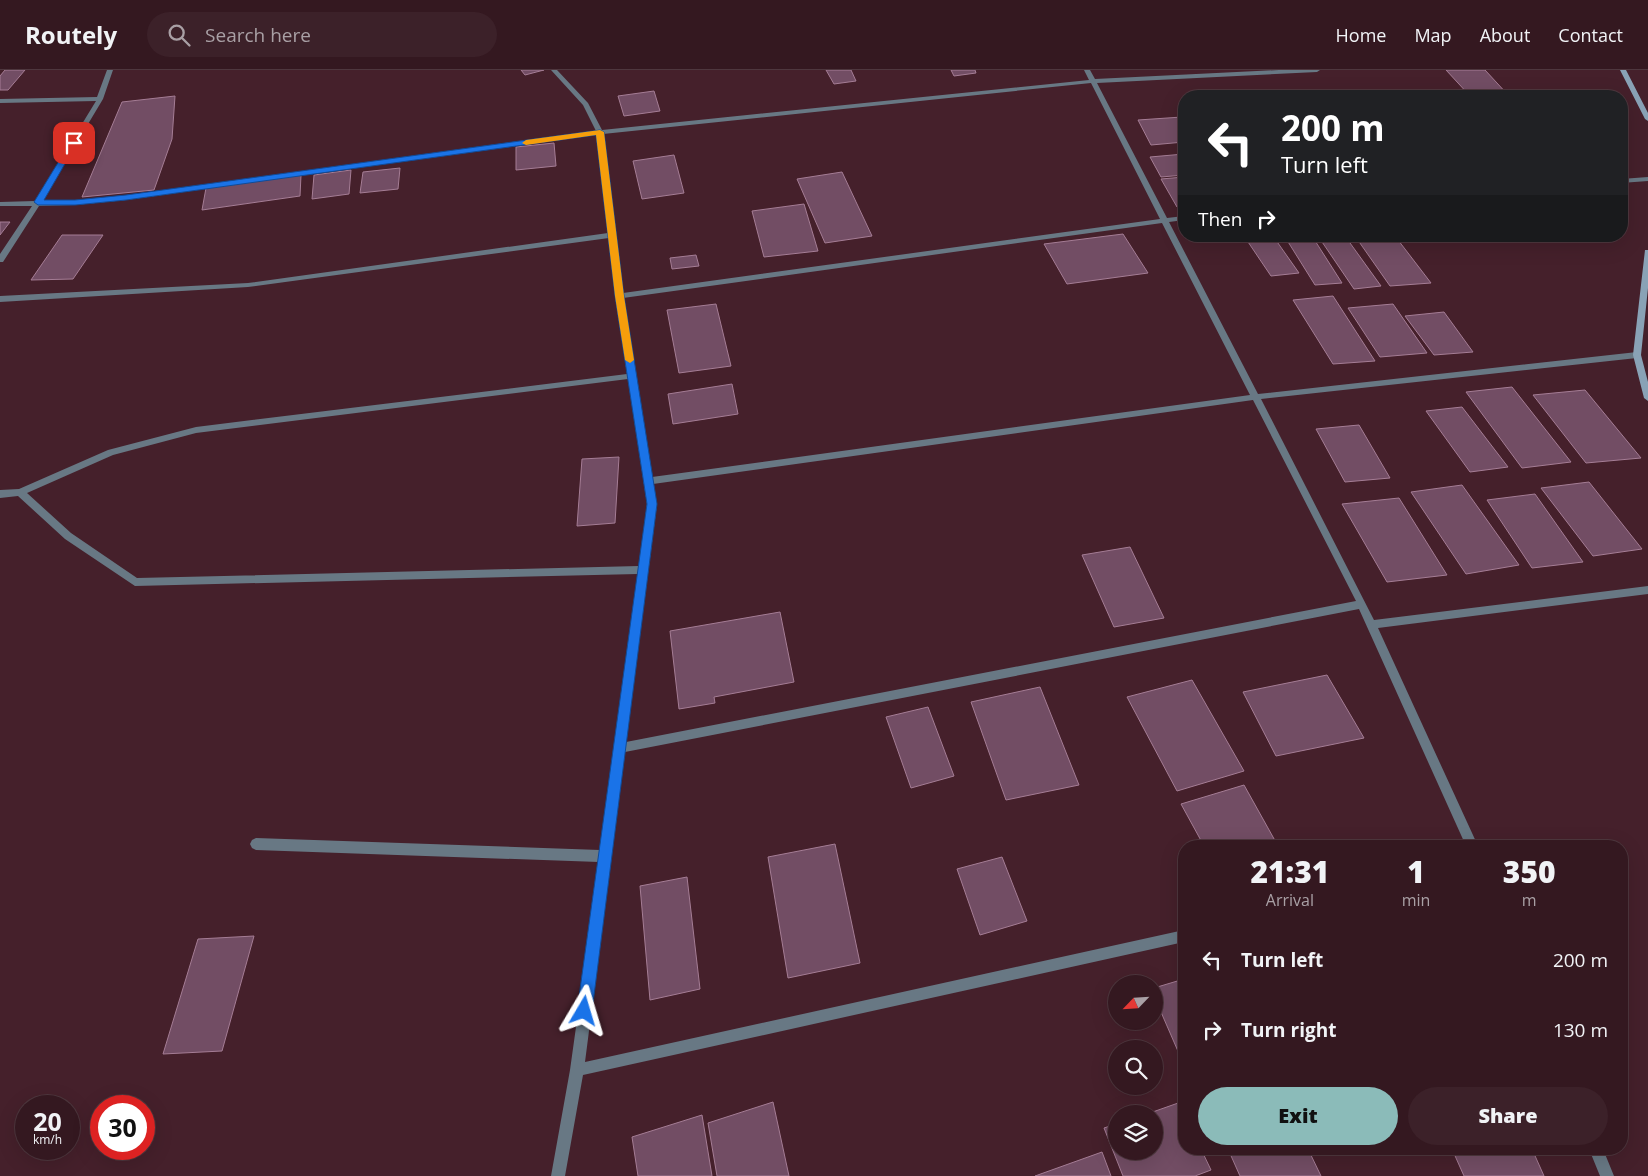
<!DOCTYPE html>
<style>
body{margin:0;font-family:"Open Sans",sans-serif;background:#3c2129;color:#f1f3f6;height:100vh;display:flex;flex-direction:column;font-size:19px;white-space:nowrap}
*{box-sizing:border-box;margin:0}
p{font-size:16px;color:#a9a0a5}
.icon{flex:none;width:28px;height:28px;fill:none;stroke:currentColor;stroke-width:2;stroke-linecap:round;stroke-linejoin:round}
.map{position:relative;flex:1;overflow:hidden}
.panel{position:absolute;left:1178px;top:770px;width:450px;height:315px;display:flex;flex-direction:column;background:#341820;border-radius:20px;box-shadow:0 5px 20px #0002,0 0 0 1px #4e373e}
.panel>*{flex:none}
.top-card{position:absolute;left:1178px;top:20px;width:450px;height:152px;border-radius:20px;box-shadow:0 5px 20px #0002,0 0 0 1px #4e373e;background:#202124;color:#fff;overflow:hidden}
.needle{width:32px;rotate:245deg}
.fabs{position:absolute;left:1108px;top:905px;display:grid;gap:10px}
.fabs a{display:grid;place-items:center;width:55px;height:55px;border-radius:50%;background:#341820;box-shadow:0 5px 20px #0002,0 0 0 1px #4e373e;font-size:25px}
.speed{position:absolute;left:15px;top:1025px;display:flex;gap:10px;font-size:25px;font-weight:700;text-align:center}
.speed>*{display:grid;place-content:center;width:65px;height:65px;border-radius:50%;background:#341820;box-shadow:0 5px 20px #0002,0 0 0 1px #4e373e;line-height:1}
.speed small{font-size:12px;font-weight:400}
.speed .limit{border:8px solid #d22;background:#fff;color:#111}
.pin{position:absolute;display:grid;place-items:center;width:42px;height:42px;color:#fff;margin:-21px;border-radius:10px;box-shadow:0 2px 8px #0006}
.me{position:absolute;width:55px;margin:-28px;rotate:7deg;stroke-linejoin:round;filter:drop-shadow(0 0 4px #0008)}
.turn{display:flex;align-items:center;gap:18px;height:105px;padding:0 20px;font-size:22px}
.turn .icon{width:65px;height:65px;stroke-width:2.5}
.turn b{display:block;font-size:35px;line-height:42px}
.then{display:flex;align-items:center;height:48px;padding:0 20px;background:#0003;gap:10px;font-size:19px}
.eta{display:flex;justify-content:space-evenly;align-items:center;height:85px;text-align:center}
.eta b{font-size:30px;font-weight:800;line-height:35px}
.action{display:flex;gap:10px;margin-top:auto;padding:10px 20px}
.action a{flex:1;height:58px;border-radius:30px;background:#8bbbb9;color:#111;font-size:20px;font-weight:800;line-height:58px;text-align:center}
.action a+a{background:#3c2129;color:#f1f3f6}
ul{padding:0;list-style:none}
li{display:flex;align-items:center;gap:15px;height:70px;padding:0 20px}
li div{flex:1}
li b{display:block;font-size:19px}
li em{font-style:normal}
header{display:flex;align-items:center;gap:30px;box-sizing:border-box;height:70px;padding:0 25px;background:#341820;border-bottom:1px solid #4e373e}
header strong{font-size:24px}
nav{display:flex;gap:28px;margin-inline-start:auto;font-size:18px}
.search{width:350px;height:45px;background:#3c2129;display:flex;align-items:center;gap:12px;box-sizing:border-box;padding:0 18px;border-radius:28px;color:#a9a0a5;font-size:19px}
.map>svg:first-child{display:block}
.building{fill:#724d64;stroke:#a57d95}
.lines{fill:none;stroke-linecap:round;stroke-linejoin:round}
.street{fill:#687884;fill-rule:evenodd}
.secondary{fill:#89a2b6;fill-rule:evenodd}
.route{fill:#1a73e8;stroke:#114b97}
.slow{fill:#f59e0b}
</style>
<header>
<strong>Routely</strong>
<div class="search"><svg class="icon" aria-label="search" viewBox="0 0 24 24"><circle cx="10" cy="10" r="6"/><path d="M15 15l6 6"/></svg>Search here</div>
<nav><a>Home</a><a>Map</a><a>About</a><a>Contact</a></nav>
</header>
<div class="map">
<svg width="1648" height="1106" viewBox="0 0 1648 1106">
<rect width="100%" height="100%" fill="#45202b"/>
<path class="building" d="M 5,0 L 25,0 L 8,20 L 0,20 L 0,6 Z
M 521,0 L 544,0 L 525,5 Z
M 826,0 L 851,0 L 856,11 L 834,14 Z
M 951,0 L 975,0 L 976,3 L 954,6 Z
M 1446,0 L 1485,0 L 1509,26 L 1470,26 Z
M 654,21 L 660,41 L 624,46 L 618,26 Z
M 175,26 L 172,69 L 154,120 L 82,127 L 122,32 Z
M 1182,47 L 1184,72 L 1151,75 L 1138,50 Z
M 554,73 L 556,96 L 516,100 L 516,77 Z
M 1184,84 L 1184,105 L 1161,107 L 1150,87 Z
M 674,85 L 684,123 L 642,129 L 633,91 Z
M 400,98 L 398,119 L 360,123 L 363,102 Z
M 351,100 L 349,124 L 312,129 L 314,105 Z
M 842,102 L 872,166 L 825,173 L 797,109 Z
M 301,105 L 300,126 L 202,140 L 206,118 Z
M 1184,107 L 1184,137 L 1177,137 L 1161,109 Z
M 804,134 L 818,181 L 764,187 L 752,141 Z
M 0,152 L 10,152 L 0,165 Z
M 1123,164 L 1148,203 L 1067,214 L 1044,174 Z
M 62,165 L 103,165 L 73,209 L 31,210 Z
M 1244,166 L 1273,166 L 1299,203 L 1271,206 Z
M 1312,166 L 1342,213 L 1315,215 L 1285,167 Z
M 1318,166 L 1345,166 L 1381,216 L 1354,219 Z
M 1355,166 L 1395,166 L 1431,213 L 1390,216 Z
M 696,185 L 699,196 L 672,199 L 670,188 Z
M 1333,226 L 1375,291 L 1333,294 L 1293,230 Z
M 716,234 L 731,296 L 679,303 L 667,240 Z
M 1393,234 L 1427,283 L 1380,287 L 1348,238 Z
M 1444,242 L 1473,282 L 1434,285 L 1405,246 Z
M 732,314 L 738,344 L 673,354 L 668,324 Z
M 1512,317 L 1571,392 L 1522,398 L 1466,322 Z
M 1585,320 L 1641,388 L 1586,393 L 1533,325 Z
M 1462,337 L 1508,397 L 1470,402 L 1426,341 Z
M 1359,355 L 1390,408 L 1345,412 L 1316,359 Z
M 619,387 L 615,453 L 577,456 L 582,389 Z
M 1589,412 L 1642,479 L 1593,486 L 1541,418 Z
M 1462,415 L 1519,495 L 1466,504 L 1411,422 Z
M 1535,424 L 1583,492 L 1532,498 L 1487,430 Z
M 1399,428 L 1447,505 L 1387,512 L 1342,434 Z
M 1130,477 L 1164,548 L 1114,557 L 1082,485 Z
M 780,542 L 794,612 L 714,627 L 715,633 L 679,639 L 670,561 Z
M 1327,605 L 1364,668 L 1276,686 L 1243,622 Z
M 1192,610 L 1244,701 L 1177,721 L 1127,627 Z
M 1040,617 L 1079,715 L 1006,730 L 971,632 Z
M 928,637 L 954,706 L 911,718 L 886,647 Z
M 1244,715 L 1278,776 L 1204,776 L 1181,734 Z
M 835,774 L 860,893 L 788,908 L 768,787 Z
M 1002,787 L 1027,851 L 980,865 L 957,799 Z
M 687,807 L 700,919 L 650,930 L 640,816 Z
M 254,866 L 222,981 L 163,984 L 198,869 Z
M 1184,909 L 1184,995 L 1154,926 L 1154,918 Z
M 773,1032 L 789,1106 L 717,1106 L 708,1053 Z
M 1181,1032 L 1184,1040 L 1184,1079 L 1201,1079 L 1211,1100 L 1195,1106 L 1123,1106 L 1104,1058 L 1116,1054 L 1116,1081 L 1154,1081 L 1154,1044 L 1147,1044 Z
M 702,1045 L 712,1106 L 638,1106 L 632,1067 Z
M 1228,1079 L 1308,1079 L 1321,1106 L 1240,1106 Z
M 1452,1079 L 1532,1079 L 1544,1106 L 1464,1106 Z
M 1102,1082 L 1111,1106 L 1035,1106 Z"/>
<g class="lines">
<path class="street" d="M 107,0 L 113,0 L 103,29 L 42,131 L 75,131 L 126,126 L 596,61 L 583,35 L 551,0 L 557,0 L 588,33 L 602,60 L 1089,10 L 1084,0 L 1090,0 L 1095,9 L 1279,0 L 1320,0 L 1317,2 L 1097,13 L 1167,148 L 1184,146 L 1184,150 L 1169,152 L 1258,324 L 1637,282 L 1641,285 L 1637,288 L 1261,329 L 1374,550 L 1648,516 L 1648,524 L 1378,558 L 1478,776 L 1466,776 L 1359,539 L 625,682 L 585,992 L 1184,860 L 1184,872 L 583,1005 L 565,1106 L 551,1106 L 570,1000 L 599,792 L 256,780 L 252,778 L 250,774 L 252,770 L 256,768 L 600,780 L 638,504 L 135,516 L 65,469 L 18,426 L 0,428 L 0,420 L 19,419 L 108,380 L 196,357 L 627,304 L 615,226 L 609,168 L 248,217 L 0,232 L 0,226 L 248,213 L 608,163 L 597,64 L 126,130 L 75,135 L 39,136 L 3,192 L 0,192 L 0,184 L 32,136 L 0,136 L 0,132 L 35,131 L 96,31 L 0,33 L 0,29 L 97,27 ZM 1091,13 L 1160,149 L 623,223 L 603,64 ZM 1162,153 L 1250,325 L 652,407 L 623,228 ZM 628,309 L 647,434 L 639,496 L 137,508 L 71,463 L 27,423 L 113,385 L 196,363 ZM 1253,330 L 1356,531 L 626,672 L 657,434 L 653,414 Z
M 1648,107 L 1648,111 L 1621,113 L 1621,109 Z
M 1589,1079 L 1603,1079 L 1614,1106 L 1600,1106 Z"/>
<path class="secondary" d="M 1620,0 L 1626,0 L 1648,43 L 1648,51 L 1645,49 Z
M 1645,180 L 1648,180 L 1648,218 L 1641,285 L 1648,312 L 1648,331 L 1644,328 L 1633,285 Z"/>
</g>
<path class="route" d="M 600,60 L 604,62 L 624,226 L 657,434 L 592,941 L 590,946 L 584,948 L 579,946 L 577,941 L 647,434 L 615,226 L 596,65 L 126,130 L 75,135 L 38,135 L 34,132 L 70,73 L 74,71 L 77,73 L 44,130 L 75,130 L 126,125 Z"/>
<path class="slow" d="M 600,60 L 604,62 L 624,226 L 634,290 L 630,293 L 625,290 L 615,226 L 596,65 L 526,75 L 522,73 L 526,70 Z"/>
</svg>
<div class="fabs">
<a><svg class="needle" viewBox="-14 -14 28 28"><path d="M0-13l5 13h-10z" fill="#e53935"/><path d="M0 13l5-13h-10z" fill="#a9a0a5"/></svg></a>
<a><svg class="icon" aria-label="search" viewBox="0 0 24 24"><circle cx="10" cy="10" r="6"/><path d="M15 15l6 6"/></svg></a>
<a><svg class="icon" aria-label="layers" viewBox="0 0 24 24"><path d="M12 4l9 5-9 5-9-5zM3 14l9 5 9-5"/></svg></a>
</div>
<div class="speed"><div>20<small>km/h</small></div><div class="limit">30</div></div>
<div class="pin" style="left:74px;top:73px;background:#d93025"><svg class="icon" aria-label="arrive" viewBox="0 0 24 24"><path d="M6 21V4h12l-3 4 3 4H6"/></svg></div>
<svg class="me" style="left:584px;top:941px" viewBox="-20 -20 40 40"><path d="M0-17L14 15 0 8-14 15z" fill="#1a73e8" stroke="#fff" stroke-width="4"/></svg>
<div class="top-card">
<div class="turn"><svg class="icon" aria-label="left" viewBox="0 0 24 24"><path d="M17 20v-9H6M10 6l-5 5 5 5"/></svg><div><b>200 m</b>Turn left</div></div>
<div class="then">Then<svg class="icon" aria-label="right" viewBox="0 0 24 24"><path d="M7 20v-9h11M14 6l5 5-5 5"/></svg></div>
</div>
<section class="panel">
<div class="eta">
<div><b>21:31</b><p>Arrival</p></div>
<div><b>1</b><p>min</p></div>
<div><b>350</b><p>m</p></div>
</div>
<ul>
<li><svg class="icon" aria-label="left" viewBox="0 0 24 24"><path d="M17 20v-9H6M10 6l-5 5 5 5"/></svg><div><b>Turn left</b></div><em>200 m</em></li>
<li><svg class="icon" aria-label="right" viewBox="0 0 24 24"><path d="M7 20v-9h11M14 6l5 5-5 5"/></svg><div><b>Turn right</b></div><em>130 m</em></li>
</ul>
<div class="action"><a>Exit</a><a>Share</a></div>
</section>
</div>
